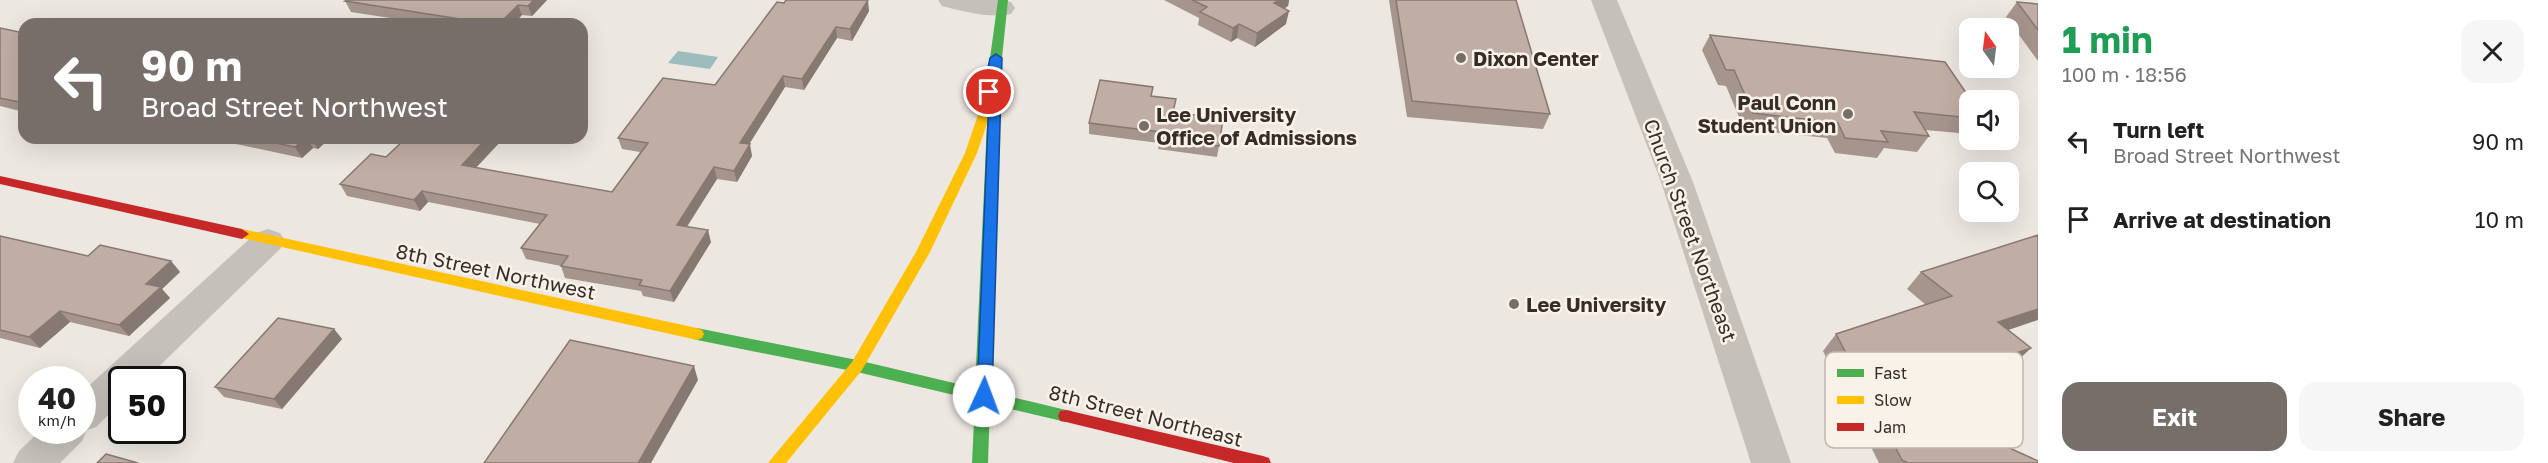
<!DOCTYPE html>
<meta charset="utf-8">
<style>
body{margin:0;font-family:"Golos Text",sans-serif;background:#f6f6f6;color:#202124;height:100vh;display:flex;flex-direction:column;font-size:22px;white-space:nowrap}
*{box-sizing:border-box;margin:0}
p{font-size:20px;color:#757577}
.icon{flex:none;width:33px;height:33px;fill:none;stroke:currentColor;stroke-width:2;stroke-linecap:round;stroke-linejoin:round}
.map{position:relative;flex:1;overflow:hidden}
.details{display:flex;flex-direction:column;background:#fff;width:510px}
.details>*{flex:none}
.top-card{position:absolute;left:18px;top:18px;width:570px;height:126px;border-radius:18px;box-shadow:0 6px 24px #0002;background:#776e69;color:#fff;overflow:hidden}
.needle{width:39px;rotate:346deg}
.fabs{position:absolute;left:1959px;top:18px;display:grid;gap:12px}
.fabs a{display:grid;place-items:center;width:60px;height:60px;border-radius:12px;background:#fff;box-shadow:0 6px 24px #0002;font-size:30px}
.speed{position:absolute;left:18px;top:366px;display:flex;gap:12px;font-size:30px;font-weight:700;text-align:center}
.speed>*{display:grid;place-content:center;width:78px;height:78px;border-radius:50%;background:#fff;box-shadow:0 6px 24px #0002;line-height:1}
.speed small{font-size:15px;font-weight:400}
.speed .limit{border:3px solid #111;border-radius:9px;background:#fff;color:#111}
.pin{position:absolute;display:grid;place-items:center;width:51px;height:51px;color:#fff;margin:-26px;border:3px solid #fff;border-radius:50%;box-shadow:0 2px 6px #0007}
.me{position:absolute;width:66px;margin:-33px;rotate:2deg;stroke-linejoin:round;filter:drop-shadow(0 0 4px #0008)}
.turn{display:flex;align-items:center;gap:21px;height:126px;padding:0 24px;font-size:27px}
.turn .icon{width:78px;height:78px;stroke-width:2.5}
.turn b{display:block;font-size:42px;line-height:51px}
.round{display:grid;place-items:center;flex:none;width:63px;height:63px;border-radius:18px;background:#f6f6f6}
.head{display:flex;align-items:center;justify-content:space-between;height:102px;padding:0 24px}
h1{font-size:36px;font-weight:700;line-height:45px;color:#1e9e55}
.action{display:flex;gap:12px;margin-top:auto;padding:12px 24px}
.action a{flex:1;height:69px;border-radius:18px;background:#776e69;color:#fff;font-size:24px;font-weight:700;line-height:69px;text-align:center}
.action a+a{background:#f6f6f6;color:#202124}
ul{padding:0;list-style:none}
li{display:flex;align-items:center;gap:18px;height:78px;padding:0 24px}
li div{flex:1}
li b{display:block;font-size:22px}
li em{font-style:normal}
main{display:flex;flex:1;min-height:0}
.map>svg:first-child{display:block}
.water{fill:#9dbcbe}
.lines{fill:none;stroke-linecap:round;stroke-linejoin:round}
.street{fill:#c6c0ba;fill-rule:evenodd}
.fast{fill:#4caf50;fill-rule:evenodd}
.slow{fill:#ffc107;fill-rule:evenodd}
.jam{fill:#c62828;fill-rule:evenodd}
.wall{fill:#a5958c}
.shaded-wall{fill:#867972}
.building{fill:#c0ada3;stroke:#867972;stroke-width:1.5}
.route{fill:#1a73e8;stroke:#114b97;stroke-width:1.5}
.poi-dot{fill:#776e69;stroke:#f9f2e8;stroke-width:2}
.labels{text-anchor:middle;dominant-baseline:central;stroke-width:5;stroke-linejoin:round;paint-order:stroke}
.poi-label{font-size:20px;font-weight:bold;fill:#372d28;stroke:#f9f2e8;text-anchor:start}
.street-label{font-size:20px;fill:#372d28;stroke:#f9f2e8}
.key{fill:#f9f2e8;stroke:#bfb7ae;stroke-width:1.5}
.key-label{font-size:16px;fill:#372d28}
</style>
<main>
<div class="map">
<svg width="2038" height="463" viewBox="0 0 2038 463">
<rect width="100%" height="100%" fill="#ede7e1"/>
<path class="water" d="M 678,51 L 718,57 L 710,69 L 668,63 Z"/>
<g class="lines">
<path class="street" d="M 938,0 L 1001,0 L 1011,2 L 1015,8 L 1011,14 C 991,19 962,11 942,6 Z
M 1591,0 L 1617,0 L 1693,182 L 1791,463 L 1751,463 L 1661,182 Z
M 268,229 L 280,233 L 285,241 L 280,249 L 145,380 L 122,380 L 122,402 L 96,427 L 87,430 L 82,441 L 60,463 L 13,463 L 19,451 L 41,430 L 82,430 L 82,392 L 256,233 Z"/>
<path class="fast" d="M 998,0 L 1008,0 L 1002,58 L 991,392 L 1066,410 L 1072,411 L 1074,416 L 1072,421 L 1066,422 L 990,404 L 988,463 L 972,463 L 975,400 L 857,372 L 697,340 L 692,338 L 690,334 L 692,330 L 697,328 L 857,360 L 975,388 L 990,58 Z"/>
<path class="slow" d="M 996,55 L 1002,58 L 992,109 L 977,153 L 930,252 L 862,370 L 786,463 L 768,463 L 852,362 L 916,252 L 965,153 L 980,109 L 990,58 Z
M 242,229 L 697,328 L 702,330 L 704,334 L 702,338 L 697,340 L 237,237 L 235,234 L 237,231 Z"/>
<path class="jam" d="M 0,176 L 242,229 L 249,234 L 242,239 L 0,184 Z
M 1066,410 L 1263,456 L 1269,458 L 1271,463 L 1234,463 L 1066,422 L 1060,421 L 1058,416 L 1060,411 Z"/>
</g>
<path class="wall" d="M 347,0 L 547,0 L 532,16 L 522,15 L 513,24 L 429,24 L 351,12 L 345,1 Z
M 1164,0 L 1289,0 L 1288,6 L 1284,8 L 1286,24 L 1255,47 L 1237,38 L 1231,42 L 1198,25 L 1199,18 Z
M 1389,0 L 1516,0 L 1550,114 L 1543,129 L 1407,117 Z
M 2017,2 L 2038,4 L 2038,61 L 2006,17 Z
M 784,3 L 869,11 L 852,41 L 837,38 L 804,90 L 785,87 L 749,144 L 752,156 L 737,182 L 717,179 L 687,227 L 711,242 L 674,302 L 643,296 L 641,291 L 565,278 L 561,266 L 526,259 L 521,248 L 540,224 L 428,202 L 420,211 L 347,196 L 340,184 L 386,157 L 406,138 L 498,138 L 500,142 L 476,168 L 612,192 L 640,152 L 622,149 L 618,138 L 715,85 Z
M 0,28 L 24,33 L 24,112 L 0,106 Z
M 1710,35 L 1970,100 L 1970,134 L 1925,130 L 1929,136 L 1917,152 L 1884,148 L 1877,158 L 1835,153 L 1827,138 L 1744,129 L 1726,86 L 1718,85 L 1702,50 Z
M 1152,96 L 1219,146 L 1217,157 L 1158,149 L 1159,143 L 1089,134 L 1089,123 Z
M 228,138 L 330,138 L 318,149 L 313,148 L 302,158 L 231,143 Z
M 0,236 L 88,256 L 171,261 L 180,272 L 162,289 L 170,298 L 129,336 L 70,322 L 40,348 L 0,338 Z
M 1921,272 L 2008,330 L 2014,364 L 1940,390 L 1963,427 L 2038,463 L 1879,463 L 1823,351 L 1836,334 L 1926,305 L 1907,289 Z
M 334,329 L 342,339 L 282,409 L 224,397 L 215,387 Z"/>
<path class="shaded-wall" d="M 534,0 L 547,0 L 532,16 L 528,6 Z
M 868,0 L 869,11 L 852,41 L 850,29 Z
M 1279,0 L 1289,0 L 1288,6 L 1272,17 L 1274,3 Z
M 518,5 L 522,15 L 513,24 L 499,24 Z
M 1289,11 L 1286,24 L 1255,47 L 1257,33 Z
M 1239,24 L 1237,38 L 1231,42 L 1233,28 Z
M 836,27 L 837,38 L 804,90 L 802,79 Z
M 783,76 L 785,87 L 743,154 L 740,143 Z
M 306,138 L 307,138 L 313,148 L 302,158 L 295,147 Z
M 311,138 L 330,138 L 318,149 Z
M 487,138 L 498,138 L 500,142 L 467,177 L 462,165 Z
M 750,144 L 752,156 L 737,182 L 734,171 Z
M 714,167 L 717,179 L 680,237 L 677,225 Z
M 422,191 L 428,202 L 420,211 L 414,200 Z
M 708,230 L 711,242 L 674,302 L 670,291 Z
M 171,261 L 180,272 L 162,289 L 170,298 L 129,336 L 119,325 L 146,284 Z
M 2038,309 L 2038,320 L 1982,339 L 1998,322 Z
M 60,311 L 70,322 L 40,348 L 29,337 Z
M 334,329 L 342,339 L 282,409 L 274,399 Z
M 2031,348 L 2014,364 L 1919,398 L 1935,381 Z
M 694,366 L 698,380 L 651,463 L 638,463 Z"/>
<path class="building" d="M 347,0 L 534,0 L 528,6 L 518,5 L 499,24 L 492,24 L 345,1 Z
M 786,0 L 868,0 L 850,29 L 836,27 L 802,79 L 783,76 L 740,143 L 750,144 L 734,171 L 714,167 L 677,225 L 708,230 L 670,291 L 639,285 L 642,280 L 561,266 L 568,256 L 521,248 L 547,215 L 422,191 L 414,200 L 340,184 L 371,154 L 386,157 L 406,138 L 487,138 L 462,165 L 612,192 L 648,143 L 618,138 L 663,78 L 715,85 L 777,2 L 784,3 Z
M 1192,0 L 1279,0 L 1274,3 L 1289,11 L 1257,33 L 1239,24 L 1233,28 L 1200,12 L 1207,7 Z
M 1396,0 L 1516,0 L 1550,114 L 1412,101 Z
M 2017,2 L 2038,4 L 2038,30 Z
M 0,28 L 24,33 L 24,103 L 0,98 Z
M 1710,35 L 1945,62 L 1971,100 L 1970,100 L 1970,118 L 1914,112 L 1929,136 L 1881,131 L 1888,142 L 1845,138 L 1838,123 L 1753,113 L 1734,70 L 1726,70 Z
M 1100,80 L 1153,87 L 1151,96 L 1176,99 L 1173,112 L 1223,119 L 1219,146 L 1160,138 L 1161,132 L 1089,123 Z
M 252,138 L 306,138 L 295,147 Z
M 2038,235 L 2038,309 L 1998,322 L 2031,348 L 1935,381 L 1963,427 L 2038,461 L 2038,463 L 1908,463 L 1902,460 L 1836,334 L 1952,296 L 1921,272 Z
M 0,236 L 88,256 L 100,245 L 171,261 L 146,284 L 161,287 L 119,325 L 60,311 L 29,337 L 0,330 Z
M 278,318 L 334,329 L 274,399 L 215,387 Z
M 570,340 L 694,366 L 638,463 L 484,463 Z
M 106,454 L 138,463 L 97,463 Z"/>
<path class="route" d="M 996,54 L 1002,58 L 992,396 L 990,400 L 984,402 L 979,400 L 977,396 L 989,96 L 983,92 L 990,58 Z"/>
<g class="poi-dot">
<circle cx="1461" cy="58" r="6"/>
<circle cx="1848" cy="114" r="6"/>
<circle cx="1144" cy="126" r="6"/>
<circle cx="1514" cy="304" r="6"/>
</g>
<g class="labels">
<g class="poi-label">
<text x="1473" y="58">Dixon Center</text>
<text x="1836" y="102" text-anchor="end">Paul Conn<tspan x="1836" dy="23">Student Union</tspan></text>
<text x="1156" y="114">Lee University<tspan x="1156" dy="23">Office of Admissions</tspan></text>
<text x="1526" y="304">Lee University</text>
</g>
<g class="street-label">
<text transform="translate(1691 230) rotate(70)">Church Street Northeast</text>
<text transform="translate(496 271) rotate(12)">8th Street Northwest</text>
<text transform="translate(1146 415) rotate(14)">8th Street Northeast</text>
</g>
</g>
<rect x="1825" y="352" width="198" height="96" rx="9" class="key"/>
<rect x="1837" y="369" width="27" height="8" fill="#4caf50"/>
<rect x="1837" y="396" width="27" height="8" fill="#ffc107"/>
<rect x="1837" y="423" width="27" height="8" fill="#c62828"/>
<g class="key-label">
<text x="1874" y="379">Fast</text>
<text x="1874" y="406">Slow</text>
<text x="1874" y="433">Jam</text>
</g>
</svg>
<div class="fabs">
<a><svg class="needle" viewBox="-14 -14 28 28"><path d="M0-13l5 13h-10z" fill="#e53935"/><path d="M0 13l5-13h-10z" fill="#757577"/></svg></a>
<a><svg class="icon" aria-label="sound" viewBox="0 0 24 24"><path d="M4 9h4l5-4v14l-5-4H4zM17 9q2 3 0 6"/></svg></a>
<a><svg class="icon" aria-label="search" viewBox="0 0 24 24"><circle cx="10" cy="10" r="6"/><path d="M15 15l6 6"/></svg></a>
</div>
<div class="speed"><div>40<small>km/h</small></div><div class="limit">50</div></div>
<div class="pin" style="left:989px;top:92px;background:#d93025"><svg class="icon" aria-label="arrive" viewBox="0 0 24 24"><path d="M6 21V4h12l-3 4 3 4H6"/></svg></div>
<svg class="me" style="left:984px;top:396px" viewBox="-20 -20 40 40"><circle r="19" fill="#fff"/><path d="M0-13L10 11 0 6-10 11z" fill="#1a73e8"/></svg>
<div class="top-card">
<div class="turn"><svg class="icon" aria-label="left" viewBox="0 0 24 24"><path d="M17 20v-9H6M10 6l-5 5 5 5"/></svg><div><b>90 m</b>Broad Street Northwest</div></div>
</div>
</div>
<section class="details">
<div class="head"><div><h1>1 min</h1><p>100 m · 18:56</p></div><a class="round"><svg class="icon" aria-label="close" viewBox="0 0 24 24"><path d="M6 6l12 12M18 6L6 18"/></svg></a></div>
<ul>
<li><svg class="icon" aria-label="left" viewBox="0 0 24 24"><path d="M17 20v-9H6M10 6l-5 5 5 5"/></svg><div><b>Turn left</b><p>Broad Street Northwest</p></div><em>90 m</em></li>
<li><svg class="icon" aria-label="arrive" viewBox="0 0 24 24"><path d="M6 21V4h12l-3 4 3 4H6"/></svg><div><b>Arrive at destination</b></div><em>10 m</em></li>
</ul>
<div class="action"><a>Exit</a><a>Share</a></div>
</section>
</main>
